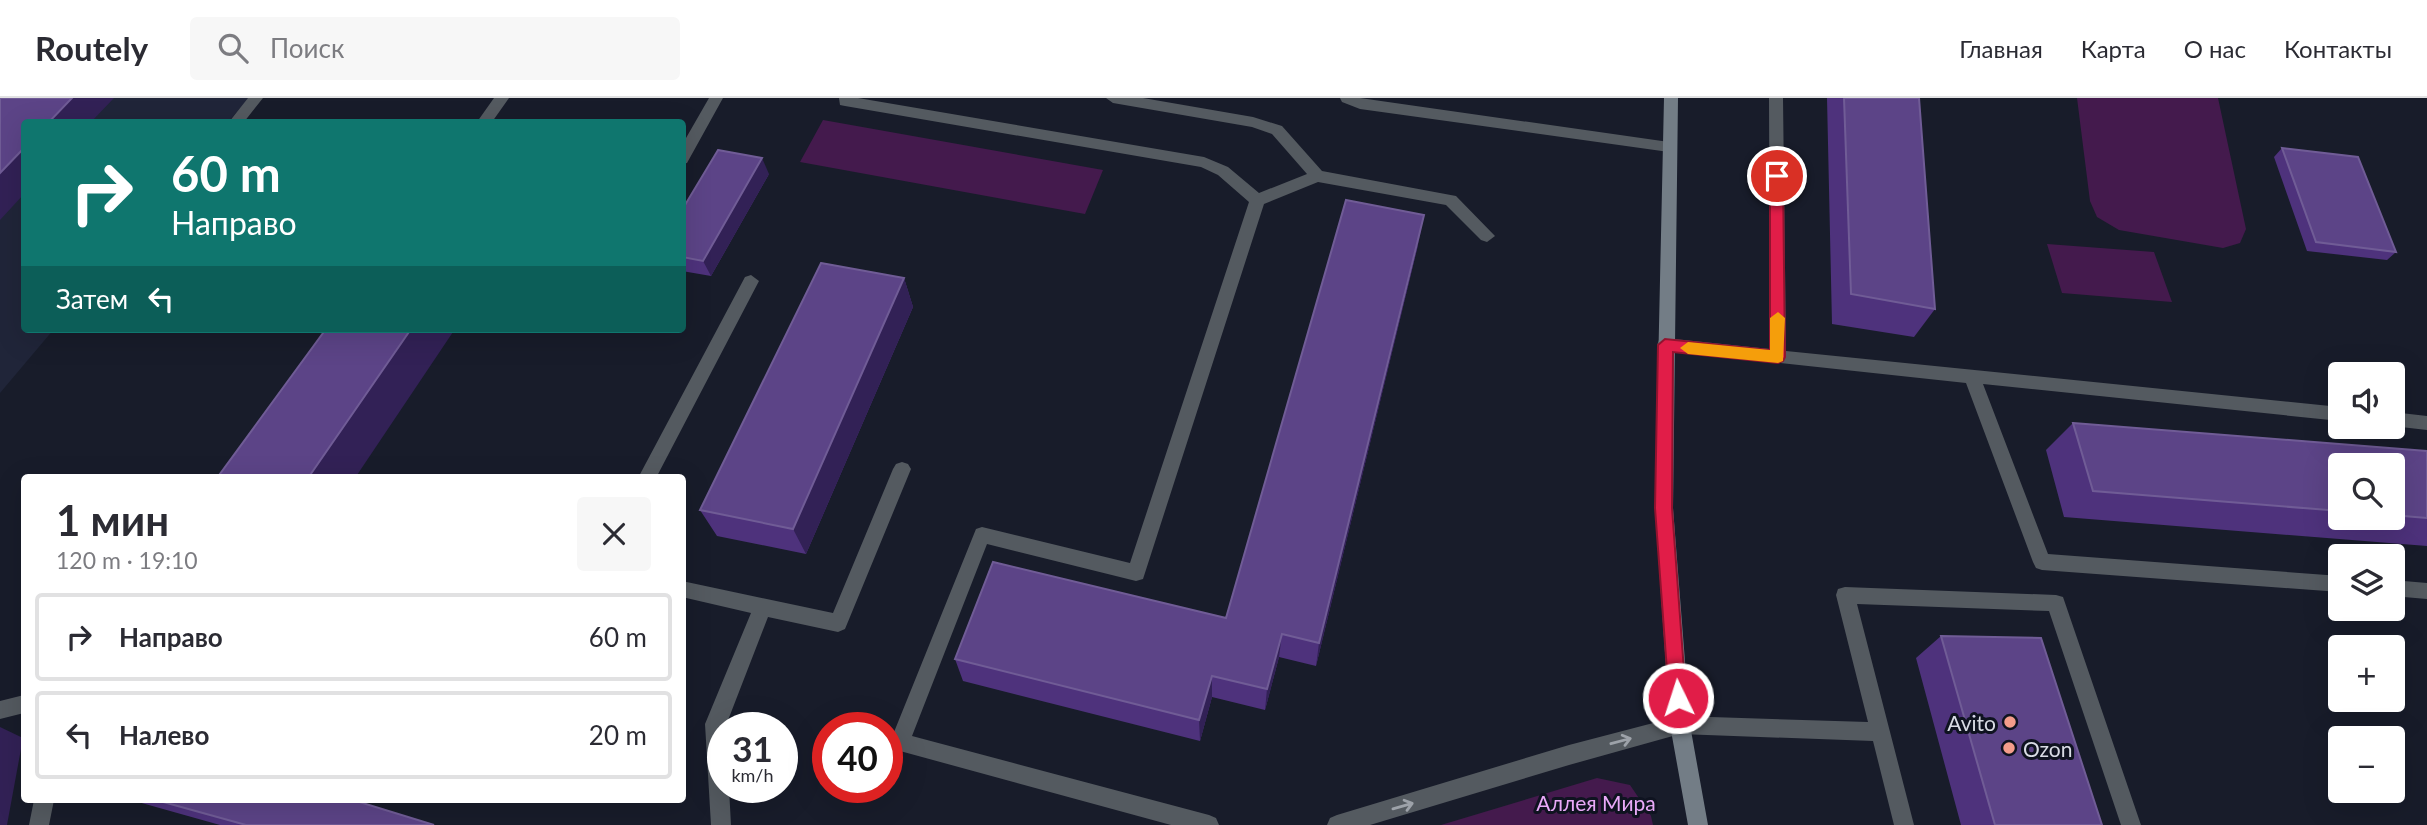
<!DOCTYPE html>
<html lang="ru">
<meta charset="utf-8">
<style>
body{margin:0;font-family:Lato,sans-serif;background:#f7f7f7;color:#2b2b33;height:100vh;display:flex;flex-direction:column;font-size:26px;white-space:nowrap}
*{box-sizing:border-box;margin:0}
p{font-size:23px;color:#7c7c81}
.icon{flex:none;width:38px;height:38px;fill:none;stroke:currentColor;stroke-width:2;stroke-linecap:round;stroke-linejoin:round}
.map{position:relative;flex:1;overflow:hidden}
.panel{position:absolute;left:21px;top:376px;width:665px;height:329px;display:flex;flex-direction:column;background:#fff;border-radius:7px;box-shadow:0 7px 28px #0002}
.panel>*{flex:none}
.top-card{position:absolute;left:21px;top:21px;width:665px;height:214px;border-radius:7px;box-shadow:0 7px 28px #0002;background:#0f766e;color:#fff;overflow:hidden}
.tools{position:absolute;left:2328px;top:264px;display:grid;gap:14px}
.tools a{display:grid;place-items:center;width:77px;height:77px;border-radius:7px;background:#fff;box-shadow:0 7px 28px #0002;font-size:35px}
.speed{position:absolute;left:707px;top:614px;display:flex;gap:14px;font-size:35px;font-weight:700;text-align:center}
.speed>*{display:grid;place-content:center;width:91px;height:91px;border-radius:50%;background:#fff;box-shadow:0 7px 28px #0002;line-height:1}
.speed small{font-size:18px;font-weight:400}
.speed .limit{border:10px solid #d22;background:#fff;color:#111}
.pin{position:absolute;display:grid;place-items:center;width:60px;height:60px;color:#fff;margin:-30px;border:4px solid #fff;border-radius:50%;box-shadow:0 2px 7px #0007}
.me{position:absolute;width:77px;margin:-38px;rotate:356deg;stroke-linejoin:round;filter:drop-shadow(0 0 5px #0008)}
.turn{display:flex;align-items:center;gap:24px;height:147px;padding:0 35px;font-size:32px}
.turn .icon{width:91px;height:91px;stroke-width:2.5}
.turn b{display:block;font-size:49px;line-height:60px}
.then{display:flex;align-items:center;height:66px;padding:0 35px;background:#0003;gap:14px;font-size:26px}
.round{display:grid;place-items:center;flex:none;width:74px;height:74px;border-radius:7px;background:#f7f7f7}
.headline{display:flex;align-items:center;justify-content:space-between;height:119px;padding:0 35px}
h1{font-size:42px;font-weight:700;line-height:52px}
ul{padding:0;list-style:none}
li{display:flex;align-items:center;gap:21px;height:88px;margin:0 14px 10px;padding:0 21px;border:4px solid #e1e1e2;border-radius:7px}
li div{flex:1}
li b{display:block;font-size:26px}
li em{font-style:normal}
header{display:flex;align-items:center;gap:42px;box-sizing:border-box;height:98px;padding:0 35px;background:#fff;border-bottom:2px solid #e1e1e2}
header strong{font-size:33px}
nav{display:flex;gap:38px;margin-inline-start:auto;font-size:24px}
.search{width:490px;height:63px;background:#f7f7f7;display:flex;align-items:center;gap:18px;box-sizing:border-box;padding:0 24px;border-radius:7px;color:#7c7c81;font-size:26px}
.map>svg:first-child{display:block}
.built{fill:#202539}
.green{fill:#441a4d}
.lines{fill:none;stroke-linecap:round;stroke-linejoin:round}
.lane{fill:#545a60;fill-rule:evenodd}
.street{fill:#545a60;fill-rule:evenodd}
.secondary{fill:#737d86;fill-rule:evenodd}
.wall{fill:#4e327c;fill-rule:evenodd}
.shaded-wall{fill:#322156}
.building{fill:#5c4487;stroke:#705c96;stroke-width:2}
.oneway{stroke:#9da2a9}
.route{fill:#e11d48;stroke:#92132f;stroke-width:2}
.slow{fill:#f59e0b}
.poi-dot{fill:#f49d8b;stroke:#0f1320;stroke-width:2.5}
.labels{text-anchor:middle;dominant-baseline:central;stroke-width:6;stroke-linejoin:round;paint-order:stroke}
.poi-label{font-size:21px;fill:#d9dce5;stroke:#0f1320;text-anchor:end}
.park-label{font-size:21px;fill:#e9a9f8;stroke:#0f1320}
</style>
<header>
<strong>Routely</strong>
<div class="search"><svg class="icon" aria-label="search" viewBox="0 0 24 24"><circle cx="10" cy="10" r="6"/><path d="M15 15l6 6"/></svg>Поиск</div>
<nav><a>Главная</a><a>Карта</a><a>О нас</a><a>Контакты</a></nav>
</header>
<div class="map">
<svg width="2427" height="727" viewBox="0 0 2427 727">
<rect width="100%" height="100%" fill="#181c2a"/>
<path class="built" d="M 0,0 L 249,0 L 228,24 L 24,24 L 24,231 L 54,231 L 0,295 Z"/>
<path class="green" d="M 2077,0 L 2218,0 L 2246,131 L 2240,145 L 2223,150 L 2119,132 L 2097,119 L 2090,103 Z
M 823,22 L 1103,72 L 1085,116 L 800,64 Z
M 2047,146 L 2154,154 L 2172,204 L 2062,195 Z
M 1597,680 L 1630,687 L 1651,718 L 1653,727 L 1441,727 Z"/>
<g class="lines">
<path class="lane" d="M 248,0 L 263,0 L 244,24 L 229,24 Z
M 494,0 L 509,0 L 492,24 L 477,24 Z
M 709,0 L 723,0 L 687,65 L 682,66 L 682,47 Z
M 839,0 L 858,0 L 1204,59 L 1228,69 L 1259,95 L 1307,76 L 1272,36 L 1252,29 L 1113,5 L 1106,0 L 1143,0 L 1253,19 L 1282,28 L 1322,73 L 1456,98 L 1495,138 L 1487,144 L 1481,142 L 1446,107 L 1318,84 L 1264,106 L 1143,481 L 1136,483 L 987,446 L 912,638 L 1209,717 L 1216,720 L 1219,727 L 1171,727 L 900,653 L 893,651 L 890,644 L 976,431 L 982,429 L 1130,465 L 1249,104 L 1218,77 L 1201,69 L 845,8 L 840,7 Z
M 1340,0 L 1360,0 L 1669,44 L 1676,49 L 1669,54 L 1360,11 L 1342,4 Z
M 1769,0 L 1783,0 L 1786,253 L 2340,309 L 2340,323 L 1983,286 L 2048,456 L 2340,478 L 2340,494 L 2042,472 L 2036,470 L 2033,464 L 1966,285 L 1659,252 L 1657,247 L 1659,242 L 1665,240 L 1770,251 Z
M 751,177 L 759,183 L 656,380 L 638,380 L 745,179 Z
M 2392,314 L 2427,318 L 2427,332 L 2392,328 Z
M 902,364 L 908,366 L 911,371 L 845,531 L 838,534 L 768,519 L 725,630 L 723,630 L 723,690 L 729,690 L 731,727 L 711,727 L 705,626 L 751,515 L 682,499 L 682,483 L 833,515 L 893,371 L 896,366 Z
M 2392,482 L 2427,485 L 2427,501 L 2392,498 Z
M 1845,489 L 2056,497 L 2063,499 L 2141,727 L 2121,727 L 2049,513 L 1857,506 L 1914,727 L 1894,727 L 1873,643 L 1680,636 L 1673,634 L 1670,627 L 1673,620 L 1680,618 L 1868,624 L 1836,497 L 1838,491 Z
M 24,597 L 24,615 L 0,621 L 0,603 Z
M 34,702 L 54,702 L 49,727 L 29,727 Z"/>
<path class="street" d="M 1680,618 L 1687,620 L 1690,627 L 1687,634 L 1680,636 L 1569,667 L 1370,727 L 1327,727 L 1330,720 L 1337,717 L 1569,647 Z"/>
<path class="secondary" d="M 1664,0 L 1678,0 L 1673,410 L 1690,627 L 1708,727 L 1688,727 L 1670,627 L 1655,410 Z"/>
</g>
<path class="wall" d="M 1827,0 L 1919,0 L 1935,211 L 1914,239 L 1832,226 Z
M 2282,50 L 2396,154 L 2387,162 L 2307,153 L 2274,59 Z
M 769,76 L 711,178 L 682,173 L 682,112 Z
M 1418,147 L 1316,568 L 1279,559 L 1265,612 L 1212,599 L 1200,643 L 963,583 L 955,561 L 1226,520 Z
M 904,180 L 913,209 L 806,456 L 717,438 L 700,412 Z
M 2073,325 L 2427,353 L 2427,448 L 2064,419 L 2046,352 ZM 2340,368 L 2392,368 L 2392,420 L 2340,420 Z
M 1941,538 L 2102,727 L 1961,727 L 1916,560 Z
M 131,702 L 356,702 L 356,703 L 434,727 L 220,727 Z"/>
<path class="shaded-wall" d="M 72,0 L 114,0 L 91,24 L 49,24 Z
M 24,50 L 24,96 L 0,122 L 0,75 Z
M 762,60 L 769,76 L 711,178 L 703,163 Z
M 1424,117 L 1418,147 L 1316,568 L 1319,545 Z
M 904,180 L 913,209 L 806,456 L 793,431 Z
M 411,231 L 455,231 L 355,380 L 308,380 Z
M 1282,536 L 1279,559 L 1265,612 L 1267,591 Z
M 1212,578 L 1212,599 L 1200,643 L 1199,622 Z
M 0,629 L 23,640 L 7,727 L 0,727 Z"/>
<path class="building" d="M 0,0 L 72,0 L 49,24 L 24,24 L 24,50 L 0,75 Z
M 1844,0 L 1919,0 L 1935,211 L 1851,196 Z
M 2282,50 L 2358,59 L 2396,154 L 2316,144 Z
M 718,52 L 762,60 L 703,163 L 682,159 L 682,112 Z
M 1346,102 L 1424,117 L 1319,545 L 1282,536 L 1267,591 L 1212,578 L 1199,622 L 955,561 L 993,464 L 1226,520 Z
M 821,165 L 904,180 L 793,431 L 700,412 Z
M 326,231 L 411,231 L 308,380 L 217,380 Z
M 2073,325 L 2427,353 L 2427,420 L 2392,417 L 2392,368 L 2340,368 L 2340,413 L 2093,393 Z
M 1941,538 L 2041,540 L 2102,727 L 1995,727 Z
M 156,702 L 353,702 L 434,727 L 246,727 Z"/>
<defs><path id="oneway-shaft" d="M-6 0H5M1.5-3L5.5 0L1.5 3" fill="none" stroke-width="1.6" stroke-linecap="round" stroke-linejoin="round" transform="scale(1.75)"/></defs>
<g class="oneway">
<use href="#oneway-shaft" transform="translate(1621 643) rotate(-15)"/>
<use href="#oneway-shaft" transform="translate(1403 708) rotate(-16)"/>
</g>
<path class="route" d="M 1777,73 L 1783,78 L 1785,259 L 1783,263 L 1778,265 L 1673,254 L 1672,410 L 1686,600 L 1684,606 L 1678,608 L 1671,606 L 1669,600 L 1655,410 L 1658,247 L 1665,241 L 1770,252 L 1770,78 Z"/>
<path class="slow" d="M 1778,214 L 1785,220 L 1783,263 L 1778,265 L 1688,256 L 1680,250 L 1688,244 L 1770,252 L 1770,220 Z"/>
<g class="poi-dot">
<circle cx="2010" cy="624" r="7"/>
<circle cx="2009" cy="650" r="7"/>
</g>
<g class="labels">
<g class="poi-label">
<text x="1996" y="624">Avito</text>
<text x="2023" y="650" text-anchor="start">Ozon</text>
</g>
<g class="park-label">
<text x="1596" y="704">Аллея Мира</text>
</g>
</g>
</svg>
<div class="tools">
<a><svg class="icon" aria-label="sound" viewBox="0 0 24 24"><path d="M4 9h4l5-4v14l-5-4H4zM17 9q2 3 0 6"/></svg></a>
<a><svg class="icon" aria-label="search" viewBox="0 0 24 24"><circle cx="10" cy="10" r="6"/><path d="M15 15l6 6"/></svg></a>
<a><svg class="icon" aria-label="layers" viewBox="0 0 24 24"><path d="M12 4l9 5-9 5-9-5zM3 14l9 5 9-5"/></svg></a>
<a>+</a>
<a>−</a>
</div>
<div class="speed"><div>31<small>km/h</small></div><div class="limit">40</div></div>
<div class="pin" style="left:1777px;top:78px;background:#d93025"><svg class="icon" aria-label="arrive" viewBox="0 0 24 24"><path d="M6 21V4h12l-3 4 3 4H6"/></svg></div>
<svg class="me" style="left:1678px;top:600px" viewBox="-20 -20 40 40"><circle r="17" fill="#e11d48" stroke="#fff" stroke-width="3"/><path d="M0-11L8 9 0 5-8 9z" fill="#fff"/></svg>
<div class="top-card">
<div class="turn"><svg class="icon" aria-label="right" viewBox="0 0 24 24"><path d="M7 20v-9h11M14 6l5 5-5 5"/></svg><div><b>60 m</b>Направо</div></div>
<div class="then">Затем<svg class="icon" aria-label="left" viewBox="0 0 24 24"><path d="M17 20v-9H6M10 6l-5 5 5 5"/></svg></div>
</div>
<section class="panel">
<div class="headline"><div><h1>1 мин</h1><p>120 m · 19:10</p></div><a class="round"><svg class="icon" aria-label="close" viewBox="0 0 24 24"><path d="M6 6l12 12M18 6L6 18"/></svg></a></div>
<ul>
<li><svg class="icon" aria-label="right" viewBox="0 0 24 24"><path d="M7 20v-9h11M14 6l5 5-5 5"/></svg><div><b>Направо</b></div><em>60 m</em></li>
<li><svg class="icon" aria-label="left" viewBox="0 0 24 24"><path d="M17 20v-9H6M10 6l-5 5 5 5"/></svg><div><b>Налево</b></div><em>20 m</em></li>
</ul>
</section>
</div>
